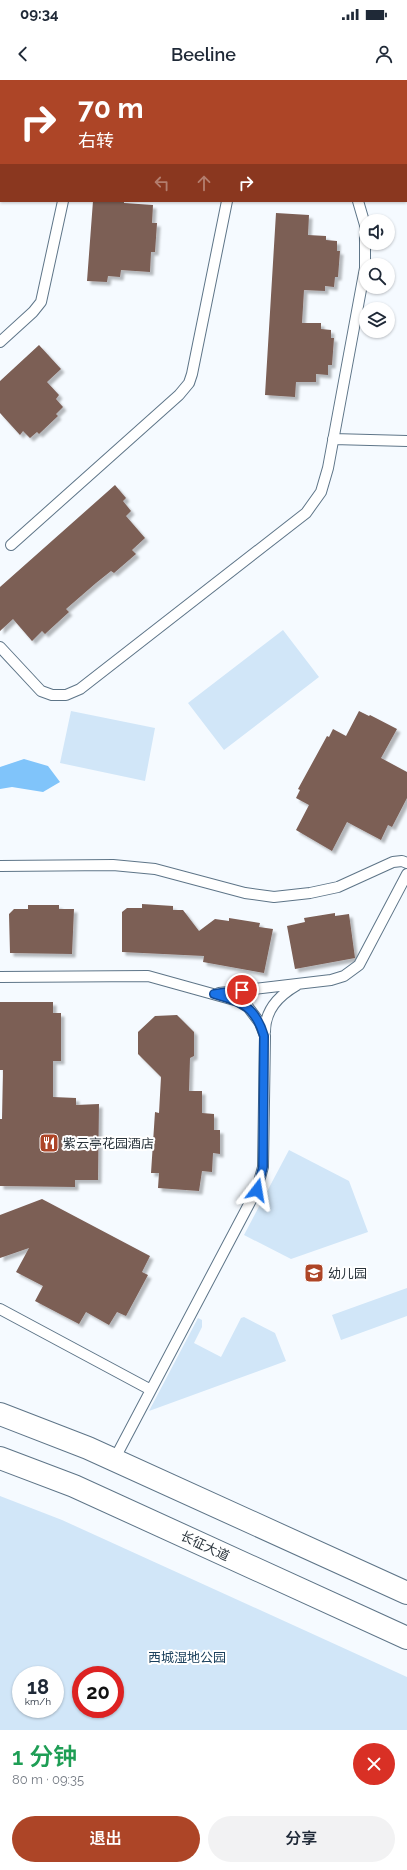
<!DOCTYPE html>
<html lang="zh">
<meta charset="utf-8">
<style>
body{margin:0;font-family:Raleway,"Noto Sans SC",sans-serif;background:#f2f2f3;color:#1f2937;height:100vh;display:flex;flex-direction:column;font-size:15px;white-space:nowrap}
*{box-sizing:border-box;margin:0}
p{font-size:13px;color:#747a83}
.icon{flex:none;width:22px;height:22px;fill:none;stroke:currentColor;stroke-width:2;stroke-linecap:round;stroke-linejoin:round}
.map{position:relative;height:1650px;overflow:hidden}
.details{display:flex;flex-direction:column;background:#fff;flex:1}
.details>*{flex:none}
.top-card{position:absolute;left:0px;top:0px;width:407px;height:122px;box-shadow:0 1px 3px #0004;background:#ad4527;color:#fff;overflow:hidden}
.fabs{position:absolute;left:359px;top:134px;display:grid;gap:8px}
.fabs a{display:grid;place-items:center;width:36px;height:36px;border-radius:50%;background:#fff;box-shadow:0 1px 3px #0004;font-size:20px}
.speed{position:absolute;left:12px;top:1586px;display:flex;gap:8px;font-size:20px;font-weight:700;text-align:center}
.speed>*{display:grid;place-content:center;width:52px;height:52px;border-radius:50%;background:#fff;box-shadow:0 1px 3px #0004;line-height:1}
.speed small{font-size:10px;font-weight:400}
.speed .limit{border:6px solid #d22;background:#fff;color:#111}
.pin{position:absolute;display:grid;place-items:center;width:34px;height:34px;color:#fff;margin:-17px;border:2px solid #fff;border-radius:50%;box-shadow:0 1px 4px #0007}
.me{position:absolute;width:44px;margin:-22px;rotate:14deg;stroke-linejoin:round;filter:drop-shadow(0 0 3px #0008)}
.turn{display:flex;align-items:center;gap:14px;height:84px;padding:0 12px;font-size:18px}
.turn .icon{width:52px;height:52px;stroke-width:2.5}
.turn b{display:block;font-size:28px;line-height:34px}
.lanes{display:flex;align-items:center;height:38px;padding:0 12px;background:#0003;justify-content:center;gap:20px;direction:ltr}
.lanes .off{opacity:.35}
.round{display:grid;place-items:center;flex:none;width:42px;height:42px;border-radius:21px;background:#f2f2f3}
.head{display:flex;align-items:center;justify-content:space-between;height:68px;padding:0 12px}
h1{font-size:24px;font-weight:600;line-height:30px;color:#1e9e55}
.primary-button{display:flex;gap:8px;margin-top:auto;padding:8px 12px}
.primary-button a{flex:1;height:46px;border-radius:24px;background:#ad4527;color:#fff;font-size:16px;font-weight:600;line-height:46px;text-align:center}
.primary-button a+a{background:#f2f2f3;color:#1f2937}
.status{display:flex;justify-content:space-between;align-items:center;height:28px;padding:0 20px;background:#fff;direction:ltr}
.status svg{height:11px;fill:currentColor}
header{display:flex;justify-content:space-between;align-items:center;height:52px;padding:0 12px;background:#fff;font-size:18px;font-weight:600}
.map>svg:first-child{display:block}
.green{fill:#d1e6f8;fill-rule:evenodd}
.water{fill:#80c4fa}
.building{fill:#7b5e55;filter:url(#shadow)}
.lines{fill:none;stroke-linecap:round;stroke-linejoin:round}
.service-casing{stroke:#5e7588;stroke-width:12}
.primary-casing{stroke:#5e7588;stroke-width:24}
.service{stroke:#fff;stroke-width:10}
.primary{stroke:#fff;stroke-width:22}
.route-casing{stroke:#114b97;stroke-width:10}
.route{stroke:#1a73e8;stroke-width:7}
.labels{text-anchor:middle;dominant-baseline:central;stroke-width:4;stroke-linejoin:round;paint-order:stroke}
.poi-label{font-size:13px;fill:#2a343c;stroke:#fff;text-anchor:start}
.street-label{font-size:13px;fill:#2a343c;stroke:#fff}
.park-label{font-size:13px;fill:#1c415d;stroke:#fff}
</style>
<div class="status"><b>09:34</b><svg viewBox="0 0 49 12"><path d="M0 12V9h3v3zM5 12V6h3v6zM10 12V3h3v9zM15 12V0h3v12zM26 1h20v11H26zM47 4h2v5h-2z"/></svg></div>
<header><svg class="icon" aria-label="back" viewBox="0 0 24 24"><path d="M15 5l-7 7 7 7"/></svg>Beeline<svg class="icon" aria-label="person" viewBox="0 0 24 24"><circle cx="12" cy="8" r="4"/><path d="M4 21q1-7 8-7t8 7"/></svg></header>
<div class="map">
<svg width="407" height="1650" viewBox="0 0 407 1650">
<defs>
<filter id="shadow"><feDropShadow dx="3.5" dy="3.5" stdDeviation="1" flood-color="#0004"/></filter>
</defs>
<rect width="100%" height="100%" fill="#f5faff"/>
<path class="green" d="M 283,550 L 319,597 L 224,670 L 188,623 Z
M 71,631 L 155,648 L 145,701 L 60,683 Z
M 289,1070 L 349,1101 L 368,1152 L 291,1179 L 244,1155 Z
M 407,1208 L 407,1236 L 341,1260 L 332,1235 Z
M 244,1237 L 275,1253 L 286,1281 L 149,1331 L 198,1238 L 202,1240 L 202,1247 L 194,1263 L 221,1277 L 241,1238 Z
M 0,1416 L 62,1440 L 407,1597 L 407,1650 L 0,1650 ZM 21,1595 L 55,1595 L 55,1629 L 21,1629 ZM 81,1595 L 115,1595 L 115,1629 L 81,1629 Z"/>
<path class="water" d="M 24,679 L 48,686 L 60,702 L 43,712 L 12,707 L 0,709 L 0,687 Z"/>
<path class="building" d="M 93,121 L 124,121 L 124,123 L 153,125 L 152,143 L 157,143 L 155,172 L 151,172 L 150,192 L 121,190 L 120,197 L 108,196 L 107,202 L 87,201 Z
M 276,133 L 309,135 L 308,155 L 326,156 L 326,160 L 337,161 L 337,171 L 340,171 L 338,197 L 335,197 L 334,207 L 325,206 L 325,211 L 304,210 L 302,243 L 321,243 L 321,249 L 331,250 L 331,258 L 334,258 L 332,285 L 328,285 L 328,295 L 316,294 L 316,302 L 296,302 L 295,317 L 265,315 Z
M 39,265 L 61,289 L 47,302 L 59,315 L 56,319 L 63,327 L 56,334 L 58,336 L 39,354 L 37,352 L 30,358 L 23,351 L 20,355 L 0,333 L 0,301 Z
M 115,405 L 126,418 L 123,421 L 131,431 L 126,436 L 145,458 L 132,470 L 136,474 L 114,493 L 111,491 L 96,503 L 66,529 L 69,532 L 45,554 L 42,551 L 32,561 L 13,539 L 0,551 L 0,507 Z
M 359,631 L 369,636 L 370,635 L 397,649 L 381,678 L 407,692 L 407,718 L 392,747 L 388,745 L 381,760 L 347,742 L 332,771 L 296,750 L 309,725 L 296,718 L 300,710 L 298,709 L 327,656 L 329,657 L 333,649 L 346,656 Z
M 142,824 L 173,826 L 173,830 L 183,830 L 199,851 L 215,839 L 229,841 L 229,838 L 260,843 L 259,847 L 273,849 L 264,893 L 203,882 L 204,876 L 122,872 L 122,832 L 127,828 L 142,828 Z
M 28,825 L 59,825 L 59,829 L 74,829 L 72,874 L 10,873 L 9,834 L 14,829 L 28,829 Z
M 335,833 L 335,836 L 349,834 L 355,878 L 295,889 L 287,846 L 305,842 L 304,838 Z
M 0,922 L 53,922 L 53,933 L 61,933 L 61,981 L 53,981 L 53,1017 L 76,1018 L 76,1025 L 99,1024 L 98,1100 L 75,1100 L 75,1107 L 0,1106 L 0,1039 L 2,1039 L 3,990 L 0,990 Z
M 177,935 L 194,952 L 194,976 L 190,978 L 189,1011 L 202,1011 L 202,1033 L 214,1034 L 214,1050 L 220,1050 L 220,1074 L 213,1073 L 212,1092 L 202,1091 L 199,1111 L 158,1108 L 159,1093 L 151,1093 L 155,1032 L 159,1033 L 161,997 L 138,974 L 138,952 L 155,936 Z
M 42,1119 L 150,1176 L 142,1192 L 148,1195 L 126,1236 L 117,1232 L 109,1245 L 86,1232 L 79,1244 L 35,1221 L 43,1206 L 16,1192 L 29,1168 L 0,1178 L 0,1135 Z"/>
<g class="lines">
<g class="service-casing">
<path id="service" d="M 32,0 L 32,1
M 0,262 L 33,232 L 41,222 L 63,121
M 333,359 L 407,361
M 11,465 L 179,315 L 189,303 L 192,294 L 227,121
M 0,567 L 41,611 L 52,615 L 66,615 L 80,609 L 306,433 L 321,412 L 328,388 L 365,188 L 365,145 L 358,121
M 0,786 L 113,785 L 155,789 L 245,813 L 274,817 L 310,813 L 338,807 L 393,782 L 402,781 L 407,783
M 0,897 L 148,896 L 238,921 L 248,927 L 260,943 L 265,956 L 263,1087 L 257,1109 L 114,1380
M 219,913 L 331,900 L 344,896 L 359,885 L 407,794
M 265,952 C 265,930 278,916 297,905
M 0,1229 L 151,1310"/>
</g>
<g class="primary-casing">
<path id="primary" d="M 0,1334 L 88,1368 L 407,1513
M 0,1378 L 74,1406 L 407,1558"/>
</g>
<use href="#service" class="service"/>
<use href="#primary" class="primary"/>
</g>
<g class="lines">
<g class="route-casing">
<path id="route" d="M 242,910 L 214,914 C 242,922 255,926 264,956 L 263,1087 L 257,1110"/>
</g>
<use href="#route" class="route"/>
</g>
<defs>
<g id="restaurant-square" transform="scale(1)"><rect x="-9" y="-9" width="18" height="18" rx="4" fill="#ad4527" stroke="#fff"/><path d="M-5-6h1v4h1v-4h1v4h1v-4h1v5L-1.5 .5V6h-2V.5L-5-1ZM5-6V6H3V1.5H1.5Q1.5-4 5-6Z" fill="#fff"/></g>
<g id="school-square" transform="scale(1)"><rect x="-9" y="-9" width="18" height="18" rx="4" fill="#ad4527" stroke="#fff"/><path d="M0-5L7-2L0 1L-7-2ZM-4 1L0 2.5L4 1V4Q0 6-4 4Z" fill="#fff"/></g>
</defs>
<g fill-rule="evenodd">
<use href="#restaurant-square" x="49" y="1063"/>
<use href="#school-square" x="314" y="1193"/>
</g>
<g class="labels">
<g class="poi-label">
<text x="63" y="1063">紫云亭花园酒店</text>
<text x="328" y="1193">幼儿园</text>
</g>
<g class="street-label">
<text transform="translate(205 1466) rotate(25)">长征大道</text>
</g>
<g class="park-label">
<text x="187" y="1577">西城湿地公园</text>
</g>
</g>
</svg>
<div class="fabs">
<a><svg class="icon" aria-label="sound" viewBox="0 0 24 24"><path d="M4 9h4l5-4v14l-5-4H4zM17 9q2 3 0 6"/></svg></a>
<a><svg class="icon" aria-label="search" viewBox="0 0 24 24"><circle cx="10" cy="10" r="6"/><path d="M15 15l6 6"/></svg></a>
<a><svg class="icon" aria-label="layers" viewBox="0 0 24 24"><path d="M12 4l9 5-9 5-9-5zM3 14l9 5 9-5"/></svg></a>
</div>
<div class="speed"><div>18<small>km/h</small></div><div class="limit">20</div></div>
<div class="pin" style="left:242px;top:910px;background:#d93025"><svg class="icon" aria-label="arrive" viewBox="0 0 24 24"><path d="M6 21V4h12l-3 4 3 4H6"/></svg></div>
<svg class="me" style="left:257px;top:1110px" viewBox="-20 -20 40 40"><path d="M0-17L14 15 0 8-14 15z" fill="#1a73e8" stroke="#fff" stroke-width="4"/></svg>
<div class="top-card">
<div class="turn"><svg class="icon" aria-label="right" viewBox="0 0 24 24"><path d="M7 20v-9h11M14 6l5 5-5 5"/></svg><div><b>70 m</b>右转</div></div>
<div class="lanes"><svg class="icon off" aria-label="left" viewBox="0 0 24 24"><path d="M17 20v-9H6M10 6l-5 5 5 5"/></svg><svg class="icon off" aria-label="ahead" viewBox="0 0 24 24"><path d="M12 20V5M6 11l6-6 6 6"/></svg><svg class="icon" aria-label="right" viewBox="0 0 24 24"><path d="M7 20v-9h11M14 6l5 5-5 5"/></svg></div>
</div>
</div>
<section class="details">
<div class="head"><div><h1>1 分钟</h1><p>80 m · 09:35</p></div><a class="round" style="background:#d93025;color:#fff"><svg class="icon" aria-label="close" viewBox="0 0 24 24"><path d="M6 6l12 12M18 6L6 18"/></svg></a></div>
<div class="primary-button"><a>退出</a><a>分享</a></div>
</section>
